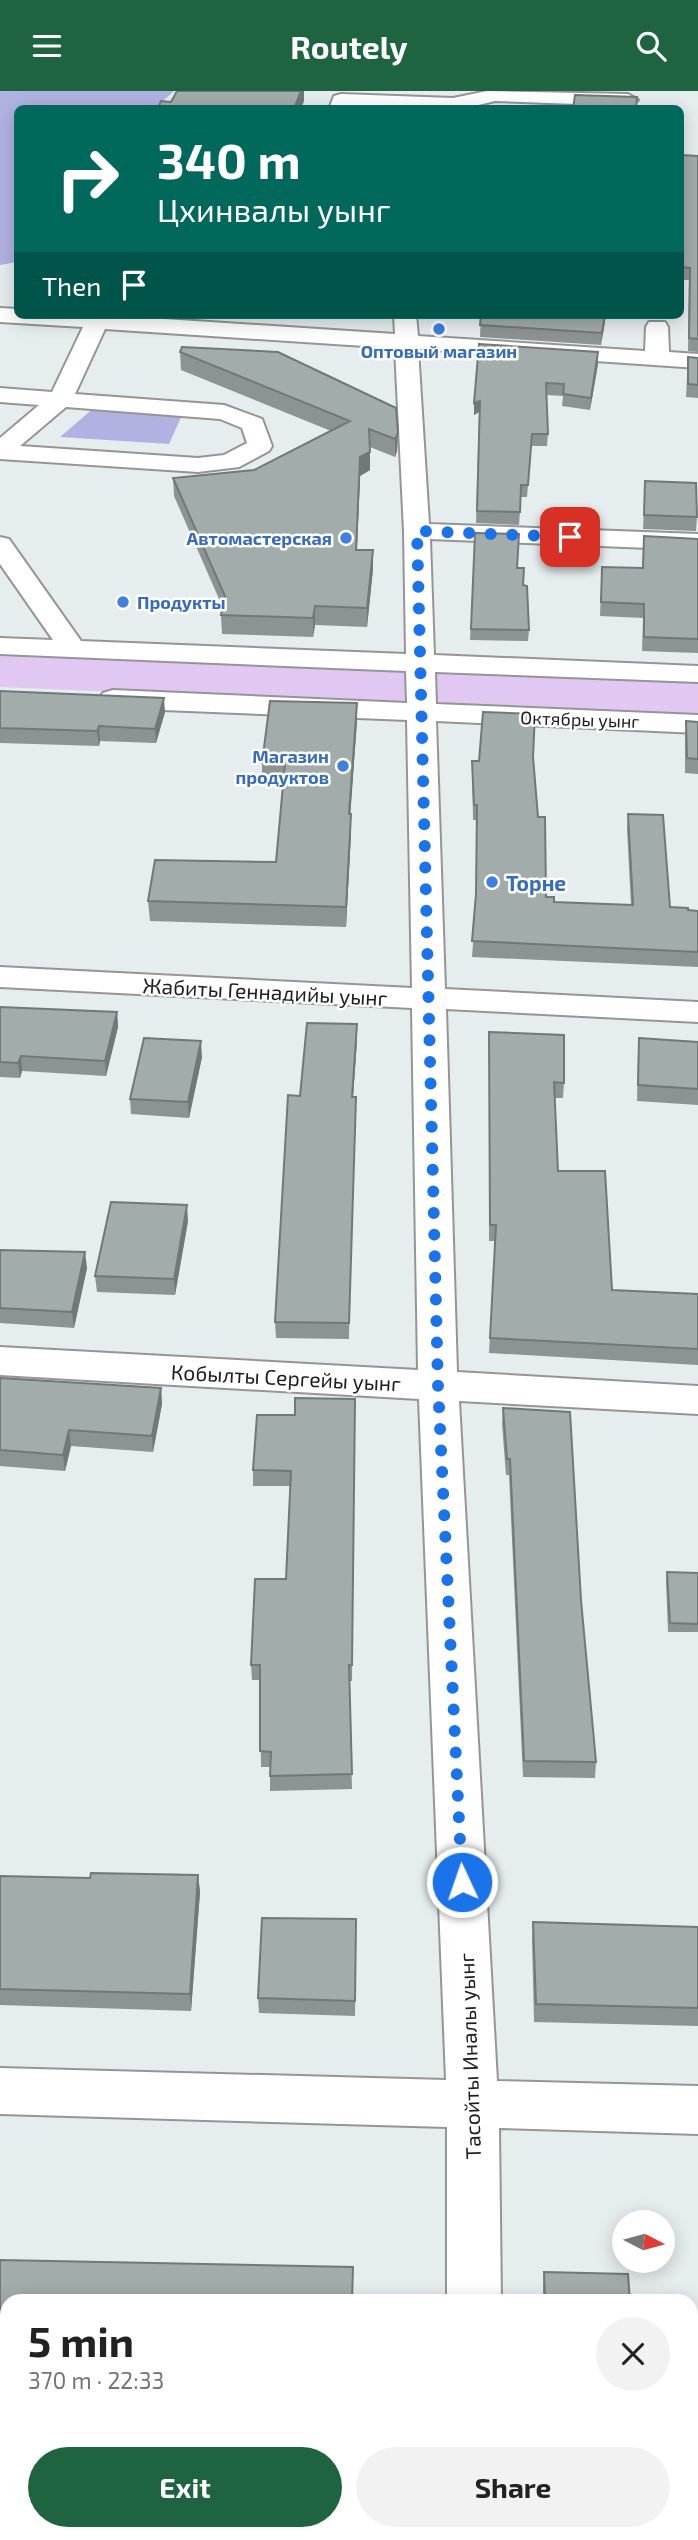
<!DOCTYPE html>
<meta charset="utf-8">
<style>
:root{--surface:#fff;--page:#f2f2f2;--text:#222;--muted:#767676;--accent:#1e6441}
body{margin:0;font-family:"Exo 2",sans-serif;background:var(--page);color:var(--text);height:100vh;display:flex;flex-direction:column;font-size:26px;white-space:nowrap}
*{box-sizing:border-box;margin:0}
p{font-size:23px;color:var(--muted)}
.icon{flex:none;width:38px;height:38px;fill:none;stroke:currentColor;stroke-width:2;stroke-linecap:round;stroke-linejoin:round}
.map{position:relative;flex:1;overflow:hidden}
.details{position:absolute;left:0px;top:2203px;width:698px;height:247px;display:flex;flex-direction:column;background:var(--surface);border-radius:21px 21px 0 0;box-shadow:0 4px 18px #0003}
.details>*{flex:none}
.guide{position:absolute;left:14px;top:14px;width:670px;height:214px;border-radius:10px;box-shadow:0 4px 18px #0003;background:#00695c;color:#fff;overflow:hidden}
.needle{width:46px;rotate:96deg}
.fabs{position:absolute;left:612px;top:2119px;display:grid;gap:14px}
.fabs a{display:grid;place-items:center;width:63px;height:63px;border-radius:50%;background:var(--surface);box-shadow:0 4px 18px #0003;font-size:35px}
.pin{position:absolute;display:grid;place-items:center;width:60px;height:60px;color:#fff;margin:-30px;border-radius:14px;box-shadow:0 4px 10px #0006}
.me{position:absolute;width:77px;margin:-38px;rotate:357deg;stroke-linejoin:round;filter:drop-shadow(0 0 5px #0008)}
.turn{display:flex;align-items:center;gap:24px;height:147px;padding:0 28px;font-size:32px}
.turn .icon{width:91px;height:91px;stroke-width:2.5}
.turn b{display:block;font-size:49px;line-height:60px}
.then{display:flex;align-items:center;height:66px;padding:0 28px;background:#0003;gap:14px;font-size:26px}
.round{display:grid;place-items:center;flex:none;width:74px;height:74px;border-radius:37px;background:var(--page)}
.head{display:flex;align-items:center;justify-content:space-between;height:119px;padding:0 28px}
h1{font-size:42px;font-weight:700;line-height:52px}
.button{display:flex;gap:14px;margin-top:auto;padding:14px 28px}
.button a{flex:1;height:80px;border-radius:42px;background:var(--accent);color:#fff;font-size:28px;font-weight:700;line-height:80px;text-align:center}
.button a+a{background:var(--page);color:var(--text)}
header{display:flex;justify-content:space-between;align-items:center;height:91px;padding:0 28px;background:var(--accent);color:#fff;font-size:32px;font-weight:700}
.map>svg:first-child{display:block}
</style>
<header><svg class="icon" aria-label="menu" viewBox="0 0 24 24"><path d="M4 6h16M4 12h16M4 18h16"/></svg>Routely<svg class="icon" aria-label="search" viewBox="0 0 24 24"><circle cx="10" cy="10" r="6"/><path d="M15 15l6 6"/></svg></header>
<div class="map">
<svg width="698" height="2449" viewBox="0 0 698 2449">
<rect width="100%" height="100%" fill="#e6edee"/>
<path fill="#b2b2e2" d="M0,0H174L155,17L18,18L17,171L0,174Z
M95,316L183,322L169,353L60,346Z"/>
<path fill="#e1c8f3" d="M0,560L408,580L406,610L400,613L0,596Z
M445,578L698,589V626L442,616L435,613L437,581Z"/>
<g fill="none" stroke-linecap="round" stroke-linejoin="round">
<g stroke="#959595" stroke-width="4">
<path id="minor" d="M487,0L628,3L638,9L628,15L495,10L462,18L349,15L348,18H329L334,5L341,3L453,7Z
M0,217L18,218V224H103L395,243L394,224H416L418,245L645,260L646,236L649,231H665L668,236L669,261L698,263V277L418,258L429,433L698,443V459L430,448L434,564L698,575V591L435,581L436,613L698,624V642L436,630L445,898L698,911V931L446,918L457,1281L698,1295V1323L459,1310L497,1990L698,1995V2043L499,2037L501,2210H447V2036L0,2023V1977L446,1989L419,1308L0,1284V1256L418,1279L412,917L0,896V876L412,897L407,629L113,617L103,614L99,608L103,602L113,599L407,612L406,580L0,563V547L53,549L0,473V446L9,448L81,550L406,563L404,440L395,257L105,238L75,303L224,314L262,328L272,355L269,360L239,376L198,381L0,368V347L39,314L0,311V297L52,301L83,236L0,231ZM66,316L220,328L242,337L247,352L224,364L198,367L20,355Z
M448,2443H506V2449H448Z"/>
</g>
<use href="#minor" fill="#fff" fill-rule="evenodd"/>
</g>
<path fill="#8b9493" d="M681,64L698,65V261L688,260L689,189H681Z
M481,224H606L601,254L480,246Z
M180,261L398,342L397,360L395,366L370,356V379L360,385L357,459H373V478L367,536L315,534L313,546L222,543L221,524L223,517L174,405L173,387L254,379L331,340L181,279Z
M598,261V273L590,319L562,315L563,305L546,304L548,343L547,355H531L527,406H521L519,434L476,432L479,321L474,324V312Z
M688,266L698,267V307L686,306Z
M645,390L697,426L696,440L643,438Z
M475,442L517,477L523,494L529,539L528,550L470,549Z
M644,445L698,448V562L642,560L643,527L600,525L602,476L642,477Z
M0,600L165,621L156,652L100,650L99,655L0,652Z
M357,612V630L350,723H351V742L346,836L150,830L148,810L276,771L283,691H262V672Z
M686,630L698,631V683L685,682V645Z
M533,666L538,726L546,806L554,811L631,814L627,738L628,723L670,816L688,819L698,820V876L472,866L476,810V729H473L472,670Z
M0,916L117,921L118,936L106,985L22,980L20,987L0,986Z
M489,941L564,992L563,1007H555L558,1080L612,1199L698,1203V1274L489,1262L495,1150H489Z
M639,947L698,951V1014L637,1010L638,963Z
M357,949L353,1006L349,1248L276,1247L275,1231L300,1005Z
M202,966L189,1027L131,1023L130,1008Z
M188,1130L175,1204L97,1201L95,1185Z
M0,1159L87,1177L74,1237L0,1232Z
M0,1287L161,1297L162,1313L153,1361L71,1355L65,1380L0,1375Z
M355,1308L352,1590H349L352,1698L270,1700V1676H261L260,1589H252L251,1574L286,1488L290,1395H253V1379L295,1324Z
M503,1317L581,1509L596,1671L595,1687L523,1686L509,1384H506L502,1333Z
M667,1481L698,1482V1541H668L666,1490Z
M198,1784L200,1801L191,1920L0,1914V1785L90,1787Z
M356,1828L355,1925L259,1922L258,1907Z
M533,1831L698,1836V1935L534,1931L532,1849Z
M0,2169L7,2210V2258H0Z
M544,2181L630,2210H543V2195Z"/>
<path fill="#717878" d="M301,0H304V10L301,18L295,15Z
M605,224H606L601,254L602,242Z
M598,261V273L590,319L591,307Z
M480,310L479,321L474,324V312Z
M398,342L397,360L395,366V348Z
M370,361V379L360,385L356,478L360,366Z
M373,459V478L367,536V517Z
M315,515V534L313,546V527Z
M164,607L165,621L156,652L155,638Z
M357,612V630L349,742V723Z
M99,635L100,650L99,655L97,640Z
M351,723V742L346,836V816Z
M117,921L118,936L106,985L105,970Z
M357,933V949L352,1021V1006Z
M201,950L202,966L189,1027L188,1011Z
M21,965L22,980L20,987L18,972Z
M187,1114L188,1130L175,1204L174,1188Z
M85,1161L87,1177L74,1237L72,1221Z
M161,1297L162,1313L153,1361L152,1345Z
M69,1339L71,1355L65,1380L63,1364Z
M198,1784L200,1801L191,1920L190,1903Z"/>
<path fill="#a2acab" stroke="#717878" stroke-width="2" d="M177,0H301L295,15L357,18H158L161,10L171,11Z
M575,4L637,6L636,18H573Z
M681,64L698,65V248L689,247L690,177L681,176Z
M481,224H605L602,242L480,234Z
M479,253L598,261L591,307L563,303L564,293L546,292L548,343H532L528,394H521L520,421L477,420L480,310L474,312Z
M182,256L278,261L396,317L398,342L395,348L369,338L370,361L360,366L356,459H373L367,517L315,515L313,527L221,524L225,505L173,387L254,379L350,330L180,261Z
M688,266L698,267V294L688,293Z
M645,390L696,392L697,426L644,424Z
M475,442L519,443L517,477H524L523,494L527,495L529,539L471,538Z
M644,445L698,448V548L644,546V513L601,511L602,476L643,477Z
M0,600L164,607L155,638L99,635L97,640L0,637Z
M270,610L357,612L349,723H351L346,816L148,810L155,769L276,771L285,672H262Z
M483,621L535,623L533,666L538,726H545L546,806H554V811L633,814L628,723L663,724L670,816L688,817V819L698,820V861L472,850L476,803L477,714H474L472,670H479Z
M686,630L698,631V668L687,667Z
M0,916L117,921L105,970L21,965L18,972L0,971Z
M307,932L357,933L352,1006H356L349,1232L275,1231L288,1004L300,1005Z
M489,941L564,944V992L554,991L558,1080H605L612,1199L698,1203V1258L490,1247L496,1134H490Z
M144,947L201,950L188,1011L130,1008Z
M639,947L698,951V998L638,994Z
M111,1111L187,1114L174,1188L95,1185Z
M0,1159L85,1161L72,1221L0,1217Z
M0,1287L161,1297L152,1345L69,1339L63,1364L0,1359Z
M295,1307L355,1308L352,1574H349L352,1683L270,1685L271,1661L260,1660V1574H251L255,1488H286L291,1380L253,1379L257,1324H295Z
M503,1317L570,1321L581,1509L596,1671L524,1670L510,1368H507Z
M667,1481L698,1482V1533L670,1532Z
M91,1782L198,1784L190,1903L0,1898V1785L90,1787Z
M262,1827L356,1828L355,1910L258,1907Z
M533,1831L698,1836V1917L536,1913Z
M0,2169L353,2176L352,2210H7V2245H0Z
M544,2181L628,2183L630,2210H545Z
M240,2443H347V2449H240Z
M553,2443H650L651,2449H553Z"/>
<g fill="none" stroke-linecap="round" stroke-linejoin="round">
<path stroke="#1a73e8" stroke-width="12" stroke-dasharray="0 21.6" d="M462,1791L438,1295L417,440L570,446"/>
</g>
<g fill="#3f7fe0" stroke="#fff" stroke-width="2.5">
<circle cx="439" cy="238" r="7"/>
<circle cx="346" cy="447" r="7"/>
<circle cx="123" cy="511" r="7"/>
<circle cx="343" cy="675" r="7"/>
<circle cx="492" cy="791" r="7"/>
</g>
<g text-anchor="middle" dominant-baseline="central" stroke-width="5" stroke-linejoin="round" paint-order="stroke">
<g font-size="18" font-weight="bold" fill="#366cbe" stroke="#fff" text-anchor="end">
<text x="439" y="260" text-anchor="middle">Оптовый магазин</text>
<text x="332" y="447">Автомастерская</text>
<text x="137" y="511" text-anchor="start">Продукты</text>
<text x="329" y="665">Магазин<tspan x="329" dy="21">продуктов</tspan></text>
</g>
<g font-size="18" fill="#1e1e1e" stroke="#fff">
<text transform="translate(580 628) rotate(2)">Октябры уынг</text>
</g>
<g font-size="21" font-weight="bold" fill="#366cbe" stroke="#fff" text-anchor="start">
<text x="506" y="791">Торне</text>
</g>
<g font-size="21" fill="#1e1e1e" stroke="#fff">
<text transform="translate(265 900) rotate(3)">Жабиты Геннадийы уынг</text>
<text transform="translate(286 1286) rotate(3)">Кобылты Сергейы уынг</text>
<text transform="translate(469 1965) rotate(-92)">Тасойты Иналы уынг</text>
</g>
</g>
</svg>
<div class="fabs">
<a><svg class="needle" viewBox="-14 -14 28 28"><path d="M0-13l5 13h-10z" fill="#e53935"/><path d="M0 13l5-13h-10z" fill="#767676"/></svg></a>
</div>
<div class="pin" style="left:570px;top:446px;background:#d93025"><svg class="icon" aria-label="arrive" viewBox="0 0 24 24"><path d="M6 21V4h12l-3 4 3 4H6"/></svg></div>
<svg class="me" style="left:462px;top:1791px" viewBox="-20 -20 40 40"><circle r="17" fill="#1a73e8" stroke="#fff" stroke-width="3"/><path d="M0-11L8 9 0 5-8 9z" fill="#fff"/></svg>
<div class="guide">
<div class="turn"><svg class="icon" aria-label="right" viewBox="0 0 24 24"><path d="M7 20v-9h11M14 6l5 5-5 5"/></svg><div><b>340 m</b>Цхинвалы уынг</div></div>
<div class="then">Then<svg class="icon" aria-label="arrive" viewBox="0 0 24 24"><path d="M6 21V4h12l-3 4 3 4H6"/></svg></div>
</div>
<section class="details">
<div class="head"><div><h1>5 min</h1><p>370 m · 22:33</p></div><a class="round"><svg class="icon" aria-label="close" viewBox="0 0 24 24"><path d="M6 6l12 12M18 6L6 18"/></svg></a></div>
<div class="button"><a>Exit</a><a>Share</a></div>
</section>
</div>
